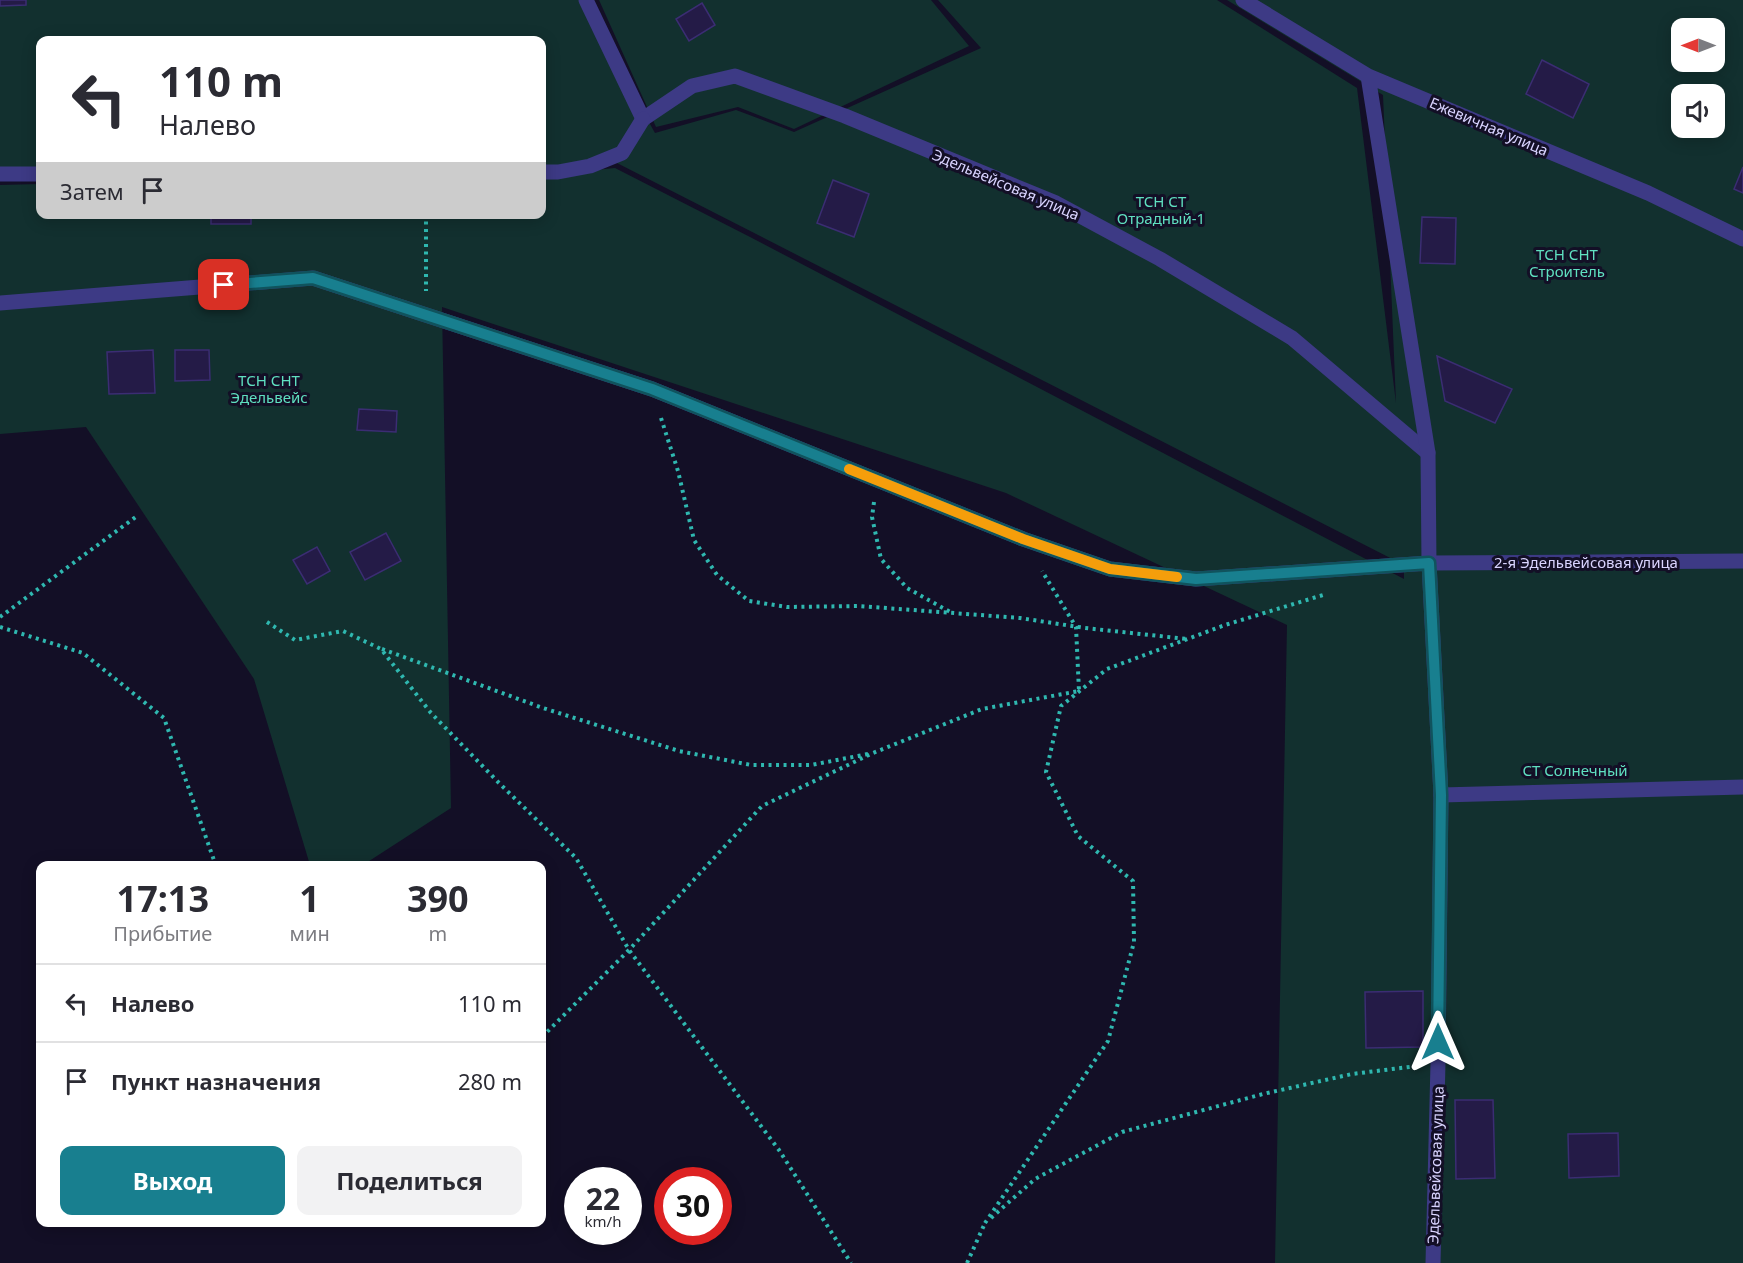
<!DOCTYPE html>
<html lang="ru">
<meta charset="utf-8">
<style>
:root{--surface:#fff;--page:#f2f2f3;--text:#2b2b33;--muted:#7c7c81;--line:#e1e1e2;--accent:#187f8f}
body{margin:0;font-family:"Noto Sans",sans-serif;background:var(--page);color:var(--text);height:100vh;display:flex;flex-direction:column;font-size:22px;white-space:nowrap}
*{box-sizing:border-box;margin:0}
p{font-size:20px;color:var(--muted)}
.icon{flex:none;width:33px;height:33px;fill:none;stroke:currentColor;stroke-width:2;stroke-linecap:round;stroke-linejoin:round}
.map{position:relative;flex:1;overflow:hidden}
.details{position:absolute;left:36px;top:861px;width:510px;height:366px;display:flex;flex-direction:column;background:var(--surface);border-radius:12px;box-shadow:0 3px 15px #0003}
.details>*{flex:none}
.hud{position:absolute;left:36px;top:36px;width:510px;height:183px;border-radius:12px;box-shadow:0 3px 15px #0003;background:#fff;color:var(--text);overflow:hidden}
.needle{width:39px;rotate:270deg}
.controls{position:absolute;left:1671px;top:18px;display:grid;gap:12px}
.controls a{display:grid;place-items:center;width:54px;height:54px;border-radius:12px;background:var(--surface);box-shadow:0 3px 15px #0003;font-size:30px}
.speed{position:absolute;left:564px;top:1167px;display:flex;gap:12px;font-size:30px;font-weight:700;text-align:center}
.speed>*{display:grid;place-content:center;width:78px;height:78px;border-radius:50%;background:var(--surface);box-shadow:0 3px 15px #0003;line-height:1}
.speed small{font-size:15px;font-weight:400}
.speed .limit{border:9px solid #d22;background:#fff;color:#111}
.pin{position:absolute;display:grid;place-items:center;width:51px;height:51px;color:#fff;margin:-26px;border-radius:12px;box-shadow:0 3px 9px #0006}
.me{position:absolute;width:66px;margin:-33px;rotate:0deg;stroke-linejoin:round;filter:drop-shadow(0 0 4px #0008)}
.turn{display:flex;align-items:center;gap:21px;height:126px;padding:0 24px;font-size:27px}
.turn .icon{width:78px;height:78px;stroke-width:2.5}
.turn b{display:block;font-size:42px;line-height:51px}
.then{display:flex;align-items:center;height:57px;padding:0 24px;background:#0003;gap:12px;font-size:22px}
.eta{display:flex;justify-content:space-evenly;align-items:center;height:102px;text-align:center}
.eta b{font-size:36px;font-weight:700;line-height:42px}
.action{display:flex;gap:12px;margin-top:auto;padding:12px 24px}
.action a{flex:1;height:69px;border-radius:12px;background:var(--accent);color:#fff;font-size:24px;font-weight:700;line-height:69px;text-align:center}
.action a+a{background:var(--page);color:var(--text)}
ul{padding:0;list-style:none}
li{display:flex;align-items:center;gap:18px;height:78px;padding:0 24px;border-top:2px solid var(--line)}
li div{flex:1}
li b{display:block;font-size:22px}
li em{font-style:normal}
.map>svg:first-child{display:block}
</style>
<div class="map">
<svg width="1743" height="1263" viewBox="0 0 1743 1263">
<rect width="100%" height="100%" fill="#130f26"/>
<path fill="#12302f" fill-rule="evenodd" d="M0,0H581L655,133L736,110L794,132L981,48L938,0H1217L1357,88L1396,403L1383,95L1227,0H1743V1263H1275L1287,625L1006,493L442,307L451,808L363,865H310L254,679L86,427L0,434V185L40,184V214H542V175L615,168L752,238L1404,579V565L615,162L542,170V40H40V180H0ZM1682,28H1714V62H1682ZM1682,94H1714V128H1682Z
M599,0H931L969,46L794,129L738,107L656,127Z"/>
<path fill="#241b47" stroke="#3b2d73" stroke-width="1.5" d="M0,0H26V5L0,6Z
M702,3L715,25L689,41L676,19Z
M1542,60L1589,84L1573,118L1526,94Z
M1743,167V193L1734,189Z
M833,180L869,194L854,237L817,223Z
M211,214H251V224H211Z
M1422,217L1456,218L1455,264L1420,263Z
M153,350L155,393L109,394L107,352Z
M175,350H209L210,380L175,381Z
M1437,356L1512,389L1495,423L1445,401Z
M359,409L397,411L396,432L357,430Z
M386,533L401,561L365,580L350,552Z
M317,547L330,571L307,584L293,560Z
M1423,991V1047L1366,1048L1365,992Z
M1455,1100H1493L1495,1178L1456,1179Z
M1618,1133L1619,1176L1569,1178L1568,1134Z"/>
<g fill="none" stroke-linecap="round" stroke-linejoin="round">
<path stroke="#2fb8b0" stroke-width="4" stroke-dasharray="3 4.5" stroke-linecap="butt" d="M426,214V291
M661,418L678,471L694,540L717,575L749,601L787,607L859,606L1020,618L1085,628L1187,639
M874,502L872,517L881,559L907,588L952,613
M0,617L137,516
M267,622L295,640L343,631L381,649L431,713L500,784L576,858L629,950L779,1150L851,1263
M0,627L83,653L164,718L216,866
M382,649L543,708L679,751L751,765H811L868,754
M542,1037L629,950L762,806L873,753L982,709L1079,691L1076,627L1042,571
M991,1218L1035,1179L1122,1132L1263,1094L1352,1074L1417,1066
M985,1223L1108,1041L1134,942L1133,881L1078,836L1046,772L1061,706L1107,669L1225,625L1323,595
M967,1263L985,1223"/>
<path stroke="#3d3a85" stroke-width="15" d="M586,0L643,119L692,86L735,76L845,116L1056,203L1160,259L1292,338L1428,453
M0,303L313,278L652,389L1023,539L1110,569L1196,579L1429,563L1743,561
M1441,795L1743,787"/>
<path stroke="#3d3a85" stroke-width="15" d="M1243,0L1368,76L1648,193L1743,239
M1368,76L1428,453L1429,563L1441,795L1438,1063L1433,1263
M542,172H558L590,166L622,153L643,119
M0,174H40"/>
</g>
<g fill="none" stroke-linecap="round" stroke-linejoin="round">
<g stroke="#10535d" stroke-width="15">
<path id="route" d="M224,285L313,278L652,389L1023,539L1110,569L1196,579L1429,563L1441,795L1438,1042"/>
</g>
<use href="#route" stroke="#187f8f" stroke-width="10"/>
<path stroke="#f59e0b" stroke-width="10" d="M849,469L1023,539L1110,569L1177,577"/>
</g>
<g text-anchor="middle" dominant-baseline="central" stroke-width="6" stroke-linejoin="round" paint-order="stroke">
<g font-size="15" fill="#d9d4ff" stroke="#130f26">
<text transform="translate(1489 126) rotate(23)">Ежевичная улица</text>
<text transform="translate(1006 184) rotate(23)">Эдельвейсовая улица</text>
<text x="1586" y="562">2-я Эдельвейсовая улица</text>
<text transform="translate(1435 1165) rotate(-88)">Эдельвейсовая улица</text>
</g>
<g font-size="15" fill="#5fe0c0" stroke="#130f26">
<text x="1161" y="201">ТСН СТ<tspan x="1161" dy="17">Отрадный-1</tspan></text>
<text x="1567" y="254">ТСН СНТ<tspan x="1567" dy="17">Строитель</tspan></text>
<text x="269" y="380">ТСН СНТ<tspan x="269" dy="17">Эдельвейс</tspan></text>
<text x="1575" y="770">СТ Солнечный</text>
</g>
</g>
</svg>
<div class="controls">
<a><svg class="needle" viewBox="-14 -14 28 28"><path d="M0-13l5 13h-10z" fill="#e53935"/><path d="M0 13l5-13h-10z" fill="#7c7c81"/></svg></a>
<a><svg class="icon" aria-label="sound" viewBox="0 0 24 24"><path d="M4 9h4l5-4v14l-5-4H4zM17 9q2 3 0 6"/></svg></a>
</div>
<div class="speed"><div>22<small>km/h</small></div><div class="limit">30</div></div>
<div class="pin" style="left:224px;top:285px;background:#d93025"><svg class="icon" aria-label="arrive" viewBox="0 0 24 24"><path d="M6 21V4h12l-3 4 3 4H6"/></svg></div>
<svg class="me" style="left:1438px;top:1042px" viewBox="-20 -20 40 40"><path d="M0-17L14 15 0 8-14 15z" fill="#187f8f" stroke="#fff" stroke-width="4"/></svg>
<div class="hud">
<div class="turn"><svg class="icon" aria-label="left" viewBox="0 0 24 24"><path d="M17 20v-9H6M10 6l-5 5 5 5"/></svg><div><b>110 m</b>Налево</div></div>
<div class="then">Затем<svg class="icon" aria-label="arrive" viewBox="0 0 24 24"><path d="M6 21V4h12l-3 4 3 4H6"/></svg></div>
</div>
<section class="details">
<div class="eta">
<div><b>17:13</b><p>Прибытие</p></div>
<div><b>1</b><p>мин</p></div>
<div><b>390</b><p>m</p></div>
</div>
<ul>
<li><svg class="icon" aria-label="left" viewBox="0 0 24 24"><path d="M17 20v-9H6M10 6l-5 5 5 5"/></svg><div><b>Налево</b></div><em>110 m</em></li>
<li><svg class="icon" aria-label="arrive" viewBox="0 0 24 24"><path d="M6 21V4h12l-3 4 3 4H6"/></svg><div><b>Пункт назначения</b></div><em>280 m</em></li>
</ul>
<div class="action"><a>Выход</a><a>Поделиться</a></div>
</section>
</div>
